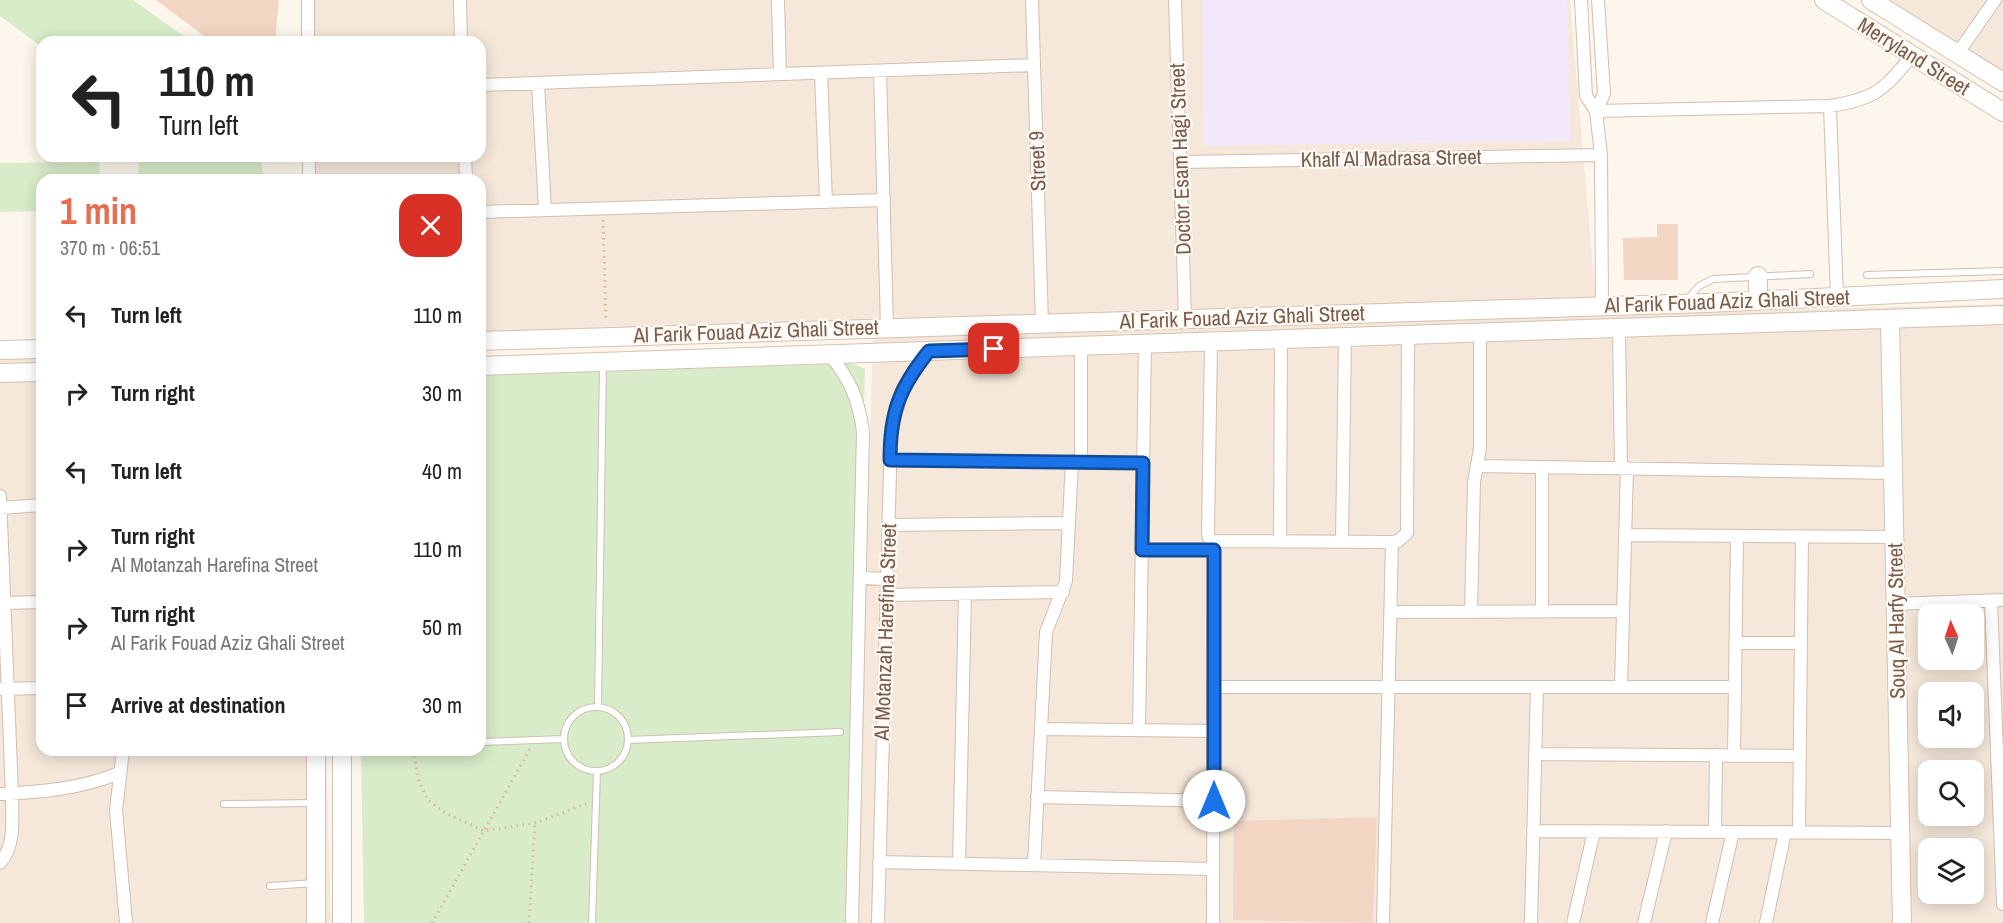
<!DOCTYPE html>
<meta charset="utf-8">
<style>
:root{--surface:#fff;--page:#f6f6f6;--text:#222;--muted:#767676;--accent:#e76f51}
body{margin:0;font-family:"Archivo Narrow",sans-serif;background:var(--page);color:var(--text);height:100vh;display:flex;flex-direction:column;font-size:22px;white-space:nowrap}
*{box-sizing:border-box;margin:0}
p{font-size:20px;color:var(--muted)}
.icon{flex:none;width:33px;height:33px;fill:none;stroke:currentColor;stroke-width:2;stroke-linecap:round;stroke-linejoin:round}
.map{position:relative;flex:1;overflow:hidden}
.details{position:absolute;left:36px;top:174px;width:450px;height:582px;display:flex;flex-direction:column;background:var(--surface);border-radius:18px;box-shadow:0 3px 15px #0003}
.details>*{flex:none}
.banner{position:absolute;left:36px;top:36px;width:450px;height:126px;border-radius:18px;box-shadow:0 3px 15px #0003;background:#fff;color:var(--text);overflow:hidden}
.needle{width:39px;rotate:357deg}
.buttons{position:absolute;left:1918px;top:604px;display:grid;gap:12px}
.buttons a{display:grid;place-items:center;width:66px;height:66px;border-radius:12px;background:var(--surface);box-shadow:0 3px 15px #0003;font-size:30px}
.pin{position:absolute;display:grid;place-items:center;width:51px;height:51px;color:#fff;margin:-26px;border-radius:12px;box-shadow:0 3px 9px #0006}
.me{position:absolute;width:66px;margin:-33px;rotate:0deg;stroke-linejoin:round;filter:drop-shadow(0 0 4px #0008)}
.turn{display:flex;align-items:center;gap:21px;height:126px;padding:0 24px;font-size:27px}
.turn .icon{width:78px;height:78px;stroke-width:2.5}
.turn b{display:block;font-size:42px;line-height:51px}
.round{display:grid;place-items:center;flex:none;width:63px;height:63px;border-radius:18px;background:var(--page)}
.overview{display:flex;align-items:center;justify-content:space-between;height:102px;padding:0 24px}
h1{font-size:36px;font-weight:700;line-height:45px;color:var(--accent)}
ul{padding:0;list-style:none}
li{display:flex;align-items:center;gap:18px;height:78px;padding:0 24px}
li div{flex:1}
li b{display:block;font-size:22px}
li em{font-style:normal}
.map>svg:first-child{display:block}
</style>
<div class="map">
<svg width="2003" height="923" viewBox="0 0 2003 923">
<rect width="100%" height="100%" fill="#fdf6ec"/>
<path fill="#f5e8da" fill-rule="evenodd" d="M312,0H1570L1597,315L2003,304V923H857L873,334L480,347V180H314V156H480V42H313ZM1929,615H1974V660H1929ZM1929,693H1974V738H1929ZM1929,771H1974V816H1929ZM1929,849H1974V894H1929Z
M1888,0H2003V73Z
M42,358V750H326L331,923H0V359Z"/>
<path fill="#f3e8fa" d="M1202,0H1567L1571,141L1204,146Z"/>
<path fill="#d8ecc9" d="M0,0H133L192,42H42V47L0,16Z
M139,156H260L264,180H138Z
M99,162L100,180H42V211L0,212V163Z
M839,364H853L865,369L849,923H364L361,750H480V375Z"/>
<path fill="#f3d5c3" d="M156,0H279L275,42H212Z
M1657,224H1678V280H1624L1623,238L1657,237Z
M1377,817L1373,923L1233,920L1234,821Z"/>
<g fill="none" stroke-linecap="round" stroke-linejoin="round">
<g stroke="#d1beb0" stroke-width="8">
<path id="lane" d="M1867,275L2003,271
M1687,300L1699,286L1713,279L1810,274
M598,706L603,365
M564 739a32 32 0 1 1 64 0a32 32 0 1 1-64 0Z
M628,740L840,732
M480,742L564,739
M224,804L313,803
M270,886L315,883
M592,923L597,771"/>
</g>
<g stroke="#d1beb0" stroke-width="14">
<path id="street" d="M308,0V42
M460,0L461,42
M778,0L780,74
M1032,0L1042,323
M1175,0L1185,318
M1581,0L1586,96L1596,111L1601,155L1602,306
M1958,53L1995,0
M880,71L887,327
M821,73L826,202
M538,83L545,210
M480,85L1034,65
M1830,106L1837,298
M1596,111L1830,106C1876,99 1883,90 1913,55
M1596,111L1604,94L1598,0
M309,156V180
M465,156L466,180
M1181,162L1601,155
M480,212L884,200
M1619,329L1621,468
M1211,342L1208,534L1210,541L1392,542L1398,541L1407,533L1408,336
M1081,346V461
M829,354C850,379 859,400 863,432L852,923
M890,460L1143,463
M1477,466L1893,473
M0,496L12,794C12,817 16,845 0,863
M0,508L42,505
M888,525L1069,523
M1625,535L1894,537
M1280,542L1281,340
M1342,542L1345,338
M1142,550H1214
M860,578L886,579
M886,595L1063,592
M1991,601L2003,904
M5,603L42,602
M1895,604L2003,600
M1542,611V467
M1391,612L1623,611
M1471,612L1474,482L1480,448V333
M1735,643H1801
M1213,687H1734
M1621,687L1627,468
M1,689L42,688
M1041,729L1214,731
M1139,730L1145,344
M123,750L116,810L126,923
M1535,754L1799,756
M1734,755L1737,536
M0,794C42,792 80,789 119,773
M1037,797L1214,801
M1533,831L1900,833
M1715,832L1716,755
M1799,832L1802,536
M879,862L1213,869
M959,864L965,594
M1034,865L1046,632L1066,581L1072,461
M878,923L891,432L903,388L929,351
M1213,923L1214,542
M1383,923L1392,542
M1531,923L1537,687
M1573,923L1594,831
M1644,923L1666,831
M1712,923L1733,832
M1766,923L1785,832"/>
</g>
<g stroke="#d6c0b0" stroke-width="20">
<path id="secondary" d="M1824,0L2003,112
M1871,0L2003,82
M1758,276V301
M1890,319L1902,923
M480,341L1707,303L2003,289
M0,350L42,349
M480,366L2003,315
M0,373L42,372
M342,750V923
M316,923V750"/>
</g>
<path stroke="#d9b8a5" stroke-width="3" stroke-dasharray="1.5 4.5" stroke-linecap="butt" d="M603,220L606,322
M413,750L419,781L428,800L445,813L484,831L535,823L586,804
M432,923L530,749
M529,923L535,823"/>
<use href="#lane" stroke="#fff" stroke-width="6"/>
<use href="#street" stroke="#fff" stroke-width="12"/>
<use href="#secondary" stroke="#fff" stroke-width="18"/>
</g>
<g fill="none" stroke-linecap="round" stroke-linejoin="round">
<g stroke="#114b97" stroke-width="15">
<path id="route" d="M994,349L929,351C899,388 890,413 890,460L1143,463L1142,550H1214V801"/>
</g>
<use href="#route" stroke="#1a73e8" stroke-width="10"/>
</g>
<g text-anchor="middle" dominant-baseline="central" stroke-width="4.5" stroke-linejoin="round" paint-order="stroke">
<g font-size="21" fill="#7a5c4d" stroke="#fffaf3">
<text transform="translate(1914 56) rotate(32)">Merryland Street</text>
<text transform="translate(1391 158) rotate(-1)">Khalf Al Madrasa Street</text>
<text transform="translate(1180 159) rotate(-92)">Doctor Esam Hagi Street</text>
<text transform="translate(1037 161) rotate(-92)">Street 9</text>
<text transform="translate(1727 301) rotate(-2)">Al Farik Fouad Aziz Ghali Street</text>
<text transform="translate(1242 317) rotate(-2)">Al Farik Fouad Aziz Ghali Street</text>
<text transform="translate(756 331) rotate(-2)">Al Farik Fouad Aziz Ghali Street</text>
<text transform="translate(1896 621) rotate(-91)">Souq Al Harfy Street</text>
<text transform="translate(885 632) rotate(-88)">Al Motanzah Harefina Street</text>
</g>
</g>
</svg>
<div class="buttons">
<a><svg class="needle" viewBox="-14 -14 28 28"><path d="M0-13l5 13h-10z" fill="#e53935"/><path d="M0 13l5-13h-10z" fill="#767676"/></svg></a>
<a><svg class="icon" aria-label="sound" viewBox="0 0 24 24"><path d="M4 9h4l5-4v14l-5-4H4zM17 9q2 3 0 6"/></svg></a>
<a><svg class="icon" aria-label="search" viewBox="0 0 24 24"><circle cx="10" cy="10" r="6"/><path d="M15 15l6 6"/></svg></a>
<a><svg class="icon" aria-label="layers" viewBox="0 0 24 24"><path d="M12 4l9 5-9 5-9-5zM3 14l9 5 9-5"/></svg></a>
</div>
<div class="pin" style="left:994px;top:349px;background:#d93025"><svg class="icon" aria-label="arrive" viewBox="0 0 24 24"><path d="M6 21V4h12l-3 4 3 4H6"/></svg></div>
<svg class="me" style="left:1214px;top:801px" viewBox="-20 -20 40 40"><circle r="19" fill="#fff"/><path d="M0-13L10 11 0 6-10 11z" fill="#1a73e8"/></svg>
<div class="banner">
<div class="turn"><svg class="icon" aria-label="left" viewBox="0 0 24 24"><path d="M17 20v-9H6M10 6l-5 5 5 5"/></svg><div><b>110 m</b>Turn left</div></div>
</div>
<section class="details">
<div class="overview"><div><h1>1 min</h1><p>370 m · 06:51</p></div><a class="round" style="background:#d93025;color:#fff"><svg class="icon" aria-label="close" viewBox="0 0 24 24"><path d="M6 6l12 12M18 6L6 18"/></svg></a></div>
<ul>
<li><svg class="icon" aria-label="left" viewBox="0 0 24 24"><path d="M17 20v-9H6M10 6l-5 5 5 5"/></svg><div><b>Turn left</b></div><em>110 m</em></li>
<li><svg class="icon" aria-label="right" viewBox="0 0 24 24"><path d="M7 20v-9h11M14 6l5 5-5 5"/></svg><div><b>Turn right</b></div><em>30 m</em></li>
<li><svg class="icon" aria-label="left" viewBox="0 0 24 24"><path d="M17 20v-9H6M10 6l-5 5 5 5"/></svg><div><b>Turn left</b></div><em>40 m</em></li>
<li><svg class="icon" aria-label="right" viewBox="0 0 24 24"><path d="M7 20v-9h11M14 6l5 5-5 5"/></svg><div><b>Turn right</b><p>Al Motanzah Harefina Street</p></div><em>110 m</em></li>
<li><svg class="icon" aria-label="right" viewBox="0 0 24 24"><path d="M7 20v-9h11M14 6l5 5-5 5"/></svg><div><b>Turn right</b><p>Al Farik Fouad Aziz Ghali Street</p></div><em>50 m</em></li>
<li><svg class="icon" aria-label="arrive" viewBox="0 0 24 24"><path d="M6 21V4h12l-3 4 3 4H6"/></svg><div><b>Arrive at destination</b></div><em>30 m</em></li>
</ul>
</section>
</div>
